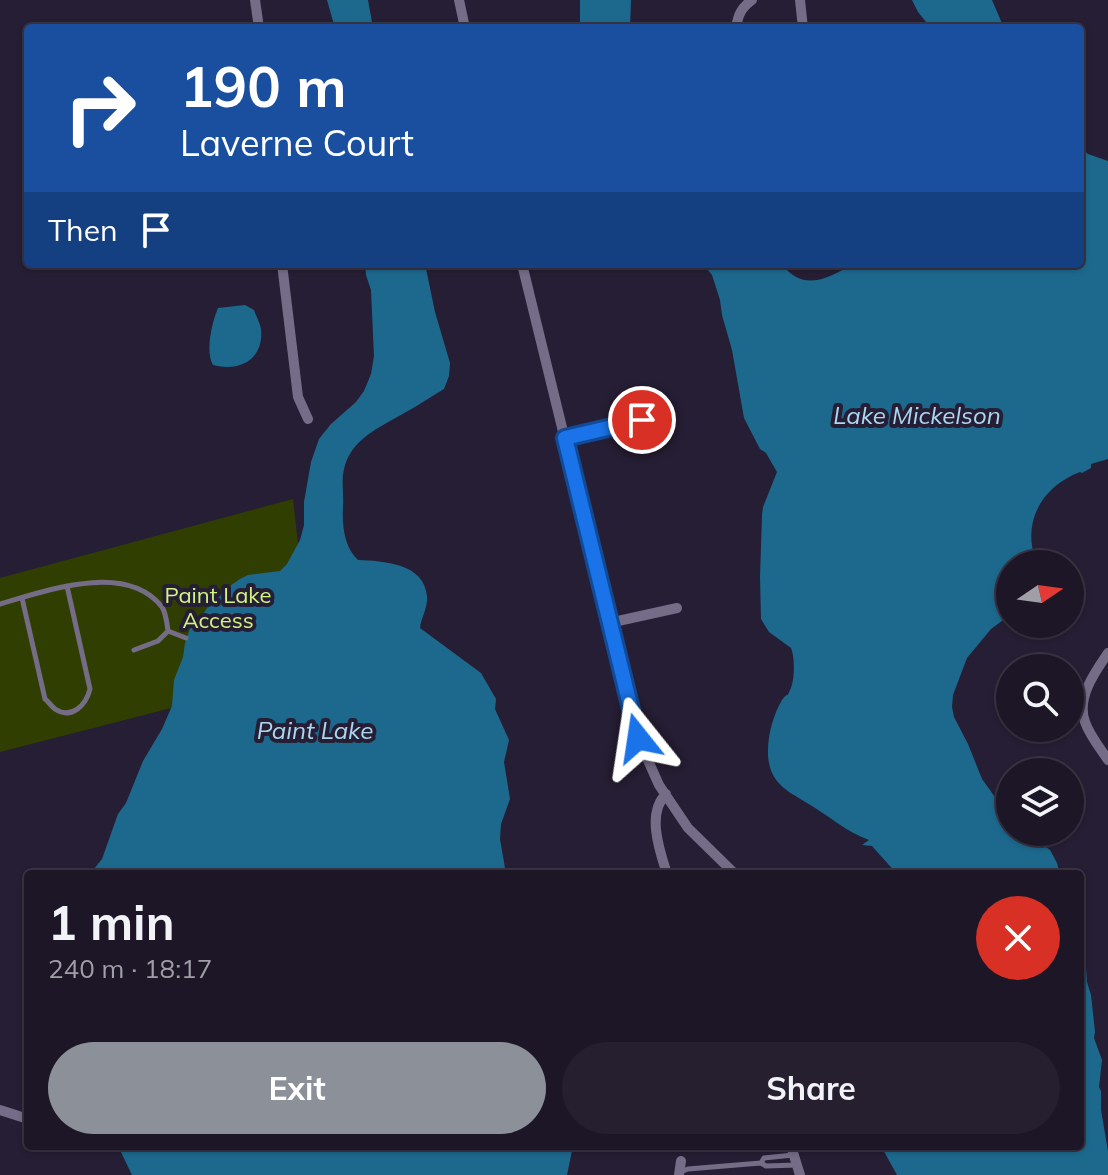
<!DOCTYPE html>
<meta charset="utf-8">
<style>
:root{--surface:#1c1627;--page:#251f2f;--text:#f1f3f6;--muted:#a09fa7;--line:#3a3544;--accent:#8c9099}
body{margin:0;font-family:Mulish,sans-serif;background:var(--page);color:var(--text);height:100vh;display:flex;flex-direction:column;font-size:30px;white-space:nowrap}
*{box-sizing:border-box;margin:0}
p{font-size:26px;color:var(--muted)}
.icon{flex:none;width:44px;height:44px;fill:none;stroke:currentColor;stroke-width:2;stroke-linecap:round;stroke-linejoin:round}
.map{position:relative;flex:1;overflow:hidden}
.details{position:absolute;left:24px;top:870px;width:1060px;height:280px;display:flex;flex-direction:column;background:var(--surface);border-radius:8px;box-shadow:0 2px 6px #0004,0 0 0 2px var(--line)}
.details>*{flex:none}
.top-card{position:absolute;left:24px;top:24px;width:1060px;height:244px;border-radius:8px;box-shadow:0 2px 6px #0004,0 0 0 2px var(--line);background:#1a4fa0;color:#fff;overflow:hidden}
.needle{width:52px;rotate:77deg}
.tools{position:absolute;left:996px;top:550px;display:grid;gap:16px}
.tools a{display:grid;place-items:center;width:88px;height:88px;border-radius:50%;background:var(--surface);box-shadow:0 2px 6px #0004,0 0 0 2px var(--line);font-size:40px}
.pin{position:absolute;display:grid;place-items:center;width:68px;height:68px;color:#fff;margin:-34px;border:4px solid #fff;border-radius:50%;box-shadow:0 2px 8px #0007}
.me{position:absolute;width:88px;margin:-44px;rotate:345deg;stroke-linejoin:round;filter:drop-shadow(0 0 6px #0008)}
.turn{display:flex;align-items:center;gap:28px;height:168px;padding:0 24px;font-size:36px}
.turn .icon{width:104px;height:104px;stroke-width:2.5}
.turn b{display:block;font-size:56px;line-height:68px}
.then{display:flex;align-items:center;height:76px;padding:0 24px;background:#0003;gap:16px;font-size:30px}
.round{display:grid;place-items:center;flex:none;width:84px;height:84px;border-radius:42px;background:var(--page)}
.head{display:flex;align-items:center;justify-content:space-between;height:136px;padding:0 24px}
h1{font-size:48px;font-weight:700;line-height:60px}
.primary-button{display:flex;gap:16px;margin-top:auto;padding:16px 24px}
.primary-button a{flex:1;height:92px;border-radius:48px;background:var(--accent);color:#fff;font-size:32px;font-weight:700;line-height:92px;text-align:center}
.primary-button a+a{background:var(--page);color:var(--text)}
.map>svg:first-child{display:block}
</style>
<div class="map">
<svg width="1108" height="1175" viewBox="0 0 1108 1175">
<rect width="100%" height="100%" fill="#261e34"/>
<path fill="#303f01" d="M293,499L312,672L0,752V578Z"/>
<path fill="#1d698e" d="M327,0H368L373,28H335Z
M580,0H631L630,28H580Z
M912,0H992L1004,28H931L918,12Z
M1080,147L1088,154L1108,161V459L1091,464V468L1082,473L1080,472C1048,484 1027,512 1032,546C1033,552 1036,557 1036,564H1010V615L991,629L967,658L953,695L952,707L954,717L968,744L982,779L1010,818V832H1026L1050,850L1057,863L1060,874H897L872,846L862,845L869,840C846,832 828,815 807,803C796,796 785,791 777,781C760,761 770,720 782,700C787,693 787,698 790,690C795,680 795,658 791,648L769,632L761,619L760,577L762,515L763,507L777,472L766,453L760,449L744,418L732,350L722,315L720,300L712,275L707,269L695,264H782C803,293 829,278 853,264H1080Z
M365,264H425L435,312L450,363L449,376L444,389L439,392C423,402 407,412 390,421C369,433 350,444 344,469C341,482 344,494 343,507C342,525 344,547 358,560C383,561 424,563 427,596C428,608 421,618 420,628L481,673L496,699L495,709L509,740L504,762L510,799L501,824L500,839L506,874H90L102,859L118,814L126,803L143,761L162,729L172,706L174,680L183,657L185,643L191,626L202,616L214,597L240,579L248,575L280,571L287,564L300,540L304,525V502L311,462L319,439L331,424L356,402L364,391L371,374L374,356L371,290L366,275Z
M245,305L254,310C256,316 260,323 261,329C264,360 239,372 213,365C205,352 212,322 218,308Z
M1080,956L1086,968L1087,982L1091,995L1095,1032L1094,1038L1102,1060L1099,1087L1101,1091V1110L1108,1151V1175H897L881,1146H1080Z
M118,1146H573L567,1175H132Z"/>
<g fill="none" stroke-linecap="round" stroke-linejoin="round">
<path stroke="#756d87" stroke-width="5" d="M22,598L45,699C49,702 51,706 55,709C72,720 86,705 90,689L67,586
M0,604C45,591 126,561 162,607C166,613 167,623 168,631
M168,631L186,638
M134,650L158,641L168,631
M761,1163L764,1158L793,1155
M680,1172L688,1169L761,1163L766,1166L797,1165"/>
<path stroke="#756d87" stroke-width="10" d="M255,0L259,28
M459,0L465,28
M800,0L803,28
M736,28C738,15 741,8 752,0
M282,264L298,397L308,419
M522,264L638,738L659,785L688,828L735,874
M565,438L642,420
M609,623L677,608
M1108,653C1095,672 1076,698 1085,722C1090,736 1100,748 1108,760
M666,794C646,813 660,852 667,874
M0,1110L28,1119
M791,1146L800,1175
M679,1175L681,1161"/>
</g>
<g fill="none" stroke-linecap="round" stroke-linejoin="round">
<g stroke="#114b97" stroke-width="20">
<path id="route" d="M638,738L565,438L642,420"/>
</g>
<use href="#route" stroke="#1a73e8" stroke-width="14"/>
</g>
<g text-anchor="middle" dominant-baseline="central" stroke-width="8" stroke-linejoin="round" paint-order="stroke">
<g font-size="22" fill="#d1f382" stroke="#261e34">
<text x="218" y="595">Paint Lake<tspan x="218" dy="25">Access</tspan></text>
</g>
<g font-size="24" font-style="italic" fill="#abd7f0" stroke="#261e34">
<text x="917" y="415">Lake Mickelson</text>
<text x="315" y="730">Paint Lake</text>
</g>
</g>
</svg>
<div class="tools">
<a><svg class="needle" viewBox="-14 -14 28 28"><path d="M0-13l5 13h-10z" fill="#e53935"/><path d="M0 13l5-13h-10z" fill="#a09fa7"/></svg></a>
<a><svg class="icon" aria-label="search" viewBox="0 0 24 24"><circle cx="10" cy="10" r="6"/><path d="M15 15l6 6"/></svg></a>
<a><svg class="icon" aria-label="layers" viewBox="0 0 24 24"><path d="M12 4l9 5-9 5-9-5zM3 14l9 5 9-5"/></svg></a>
</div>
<div class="pin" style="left:642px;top:420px;background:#d93025"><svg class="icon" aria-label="arrive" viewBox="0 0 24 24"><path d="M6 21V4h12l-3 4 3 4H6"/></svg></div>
<svg class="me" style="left:638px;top:738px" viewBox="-20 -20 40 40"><path d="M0-17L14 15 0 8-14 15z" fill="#1a73e8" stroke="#fff" stroke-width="4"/></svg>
<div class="top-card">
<div class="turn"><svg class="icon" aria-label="right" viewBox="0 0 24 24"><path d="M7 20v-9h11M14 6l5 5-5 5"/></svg><div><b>190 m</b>Laverne Court</div></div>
<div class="then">Then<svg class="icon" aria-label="arrive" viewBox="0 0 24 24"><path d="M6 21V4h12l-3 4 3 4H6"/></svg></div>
</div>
<section class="details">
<div class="head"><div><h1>1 min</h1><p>240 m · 18:17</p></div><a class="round" style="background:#d93025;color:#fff"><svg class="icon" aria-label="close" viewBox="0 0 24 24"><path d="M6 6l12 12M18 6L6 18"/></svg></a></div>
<div class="primary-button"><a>Exit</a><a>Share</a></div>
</section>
</div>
